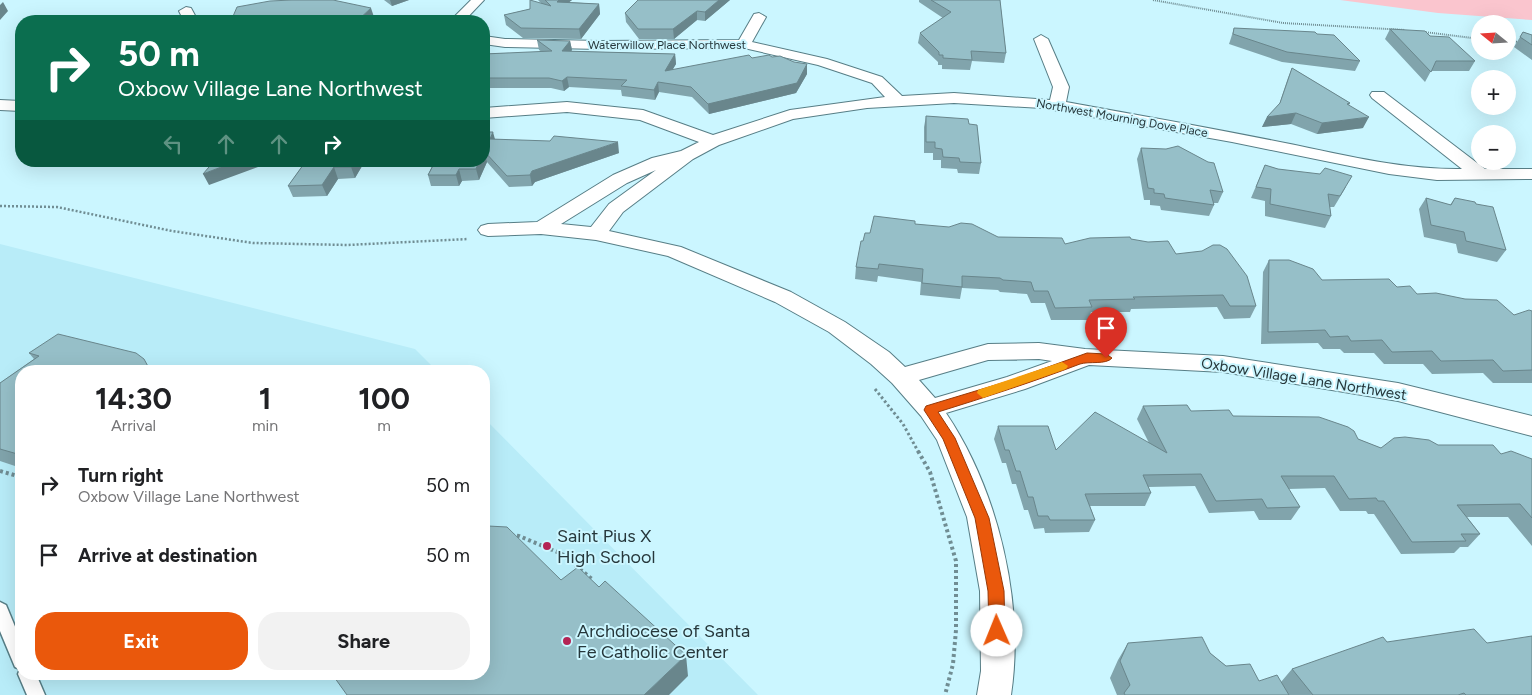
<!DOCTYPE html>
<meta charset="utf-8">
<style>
:root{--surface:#fff;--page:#f2f2f2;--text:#202124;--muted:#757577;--accent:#ea580c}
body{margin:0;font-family:Figtree,sans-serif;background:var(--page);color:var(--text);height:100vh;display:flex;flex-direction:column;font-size:19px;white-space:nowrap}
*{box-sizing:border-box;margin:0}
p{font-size:16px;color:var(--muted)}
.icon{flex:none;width:28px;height:28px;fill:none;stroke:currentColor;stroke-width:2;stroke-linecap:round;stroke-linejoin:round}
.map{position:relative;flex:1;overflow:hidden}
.drawer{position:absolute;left:15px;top:365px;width:475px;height:315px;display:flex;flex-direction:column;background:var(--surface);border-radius:20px;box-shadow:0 5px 20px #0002}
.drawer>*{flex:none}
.top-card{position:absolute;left:15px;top:15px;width:475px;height:152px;border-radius:20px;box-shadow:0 5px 20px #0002;background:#0b6e4f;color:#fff;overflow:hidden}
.needle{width:32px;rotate:288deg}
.fabs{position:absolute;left:1471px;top:15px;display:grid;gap:10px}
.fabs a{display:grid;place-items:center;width:45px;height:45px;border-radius:50%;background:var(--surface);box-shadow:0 5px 20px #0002;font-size:25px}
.pin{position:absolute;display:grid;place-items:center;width:42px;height:42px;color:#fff;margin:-51px -21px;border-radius:50% 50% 50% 0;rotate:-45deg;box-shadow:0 0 5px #0007}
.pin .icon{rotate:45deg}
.me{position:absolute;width:55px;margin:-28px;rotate:359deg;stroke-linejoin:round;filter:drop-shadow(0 0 4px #0008)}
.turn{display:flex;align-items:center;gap:18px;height:105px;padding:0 20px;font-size:22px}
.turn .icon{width:65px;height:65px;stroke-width:2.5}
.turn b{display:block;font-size:35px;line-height:42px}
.lanes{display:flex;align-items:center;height:48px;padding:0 20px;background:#0003;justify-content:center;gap:25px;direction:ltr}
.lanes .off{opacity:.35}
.eta{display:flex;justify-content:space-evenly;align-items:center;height:85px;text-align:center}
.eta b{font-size:30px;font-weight:700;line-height:35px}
.primary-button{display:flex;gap:10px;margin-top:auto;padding:10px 20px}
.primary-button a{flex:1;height:58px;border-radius:20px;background:var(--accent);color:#fff;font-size:20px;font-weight:700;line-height:58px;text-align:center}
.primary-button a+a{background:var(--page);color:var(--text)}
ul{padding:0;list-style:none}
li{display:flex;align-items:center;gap:15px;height:70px;padding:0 20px}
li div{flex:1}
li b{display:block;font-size:19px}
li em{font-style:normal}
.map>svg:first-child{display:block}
</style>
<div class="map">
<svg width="1532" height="695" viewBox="0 0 1532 695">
<rect width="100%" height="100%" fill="#cbf6ff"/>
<path fill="#b8ecf8" d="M0,244L415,349L437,371H21V674H484V418L758,695H0Z"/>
<path fill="#fac5ce" d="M1340,0H1532V20L1438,13Z"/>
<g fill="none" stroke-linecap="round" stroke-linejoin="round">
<g stroke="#577e86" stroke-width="3">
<path id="lane" d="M0,602L6,605L21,641V674H36L45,695H27L18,674L20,669L15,667L0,631Z"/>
</g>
<g stroke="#577e86" stroke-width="2">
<path id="street" d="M471,0H484L464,21H450Z
M186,7L191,8L198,21H184L179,11Z
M759,13L766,17L752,42L827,59L882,77L902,96L954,93L1050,100L1053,87L1034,39L1041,35L1048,39L1069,87L1066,102C1136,115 1206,127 1275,141C1337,153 1399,170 1462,169L1372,98L1370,95L1372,92H1384L1485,169H1532V179L1437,180L1389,174L1232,142L1042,108L954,103L867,108L793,119L719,145L693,159L623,212L609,231L681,247L791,292L845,322L889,352L905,367L988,344L1039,343L1085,349L1223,356L1398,383L1532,416V436L1398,401L1223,372L1089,365L1025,389L946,413C998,490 1025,603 1011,695H977L981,671L980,591L967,517L937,440L921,416L892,383L871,364L829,332L775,302L668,256L596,240L541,234L488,236L481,234L478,230L481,226L488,224L537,222L613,175L652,158L681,151L699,142L640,120L567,112L484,118V108L567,102L643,110L713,135L790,110L885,97L872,83L818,65L744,48L600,49L505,47L484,44V36L505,39L600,41L739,40L754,14ZM656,170L609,204L591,227L561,224L627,183ZM1039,359L1052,361L1007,377L935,398L919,380L988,360Z
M0,100L21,101V111L0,110Z"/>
</g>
<path stroke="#708d93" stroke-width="2" stroke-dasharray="1 1" stroke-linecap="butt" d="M1153,0L1283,23L1405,30
M1424,32L1480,39
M1508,41L1519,42"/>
<path stroke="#708d93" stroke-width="2.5" stroke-dasharray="2 2" stroke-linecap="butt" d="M0,206L57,207L172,231L253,243L348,245L468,239"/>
<path stroke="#708d93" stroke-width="3" stroke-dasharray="2.5 2.5" stroke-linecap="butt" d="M875,389L903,424L919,453"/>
<path stroke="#708d93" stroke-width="4" stroke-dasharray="3 3" stroke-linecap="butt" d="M918,451L930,472L956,561V630L953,664L945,695
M0,471L21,477
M511,535L519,536L562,554L593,580"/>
<use href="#lane" fill="#fff" fill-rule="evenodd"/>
<use href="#street" fill="#fff" fill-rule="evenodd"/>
</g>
<path fill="#81a4ac" d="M384,0H409L392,6Z
M538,0H572L569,2L599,4L600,14L581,39L523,38L506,25L504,15L530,9L541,3Z
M730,0L705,21L697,20L674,39H639L626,22L625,13Z
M919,0H1000L1006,53L1004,63L972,61L970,70L942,69V65H938V62L918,43L920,33L943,18L919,2Z
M1234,28L1317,34L1360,61L1355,71L1282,62L1229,44L1231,38Z
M1390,29L1430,36L1475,61L1469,71H1431L1425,82L1385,39Z
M1523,32L1532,35V60L1514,47Z
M537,40L570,41L572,50L571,51L675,54L676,64L672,70L752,58L772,57L807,74L796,93L709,114L692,97L659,92L655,100L622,96L621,90L569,87L564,91L551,88H484V54L542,52L539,50Z
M1292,68L1350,103L1349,105L1363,128L1317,134L1291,124L1262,127L1267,117L1279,105L1288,78Z
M926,116L969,124L981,163L979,174L958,173L957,169L941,168V160H933V153H924V127Z
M484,132L495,139L619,153L535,182L532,186L509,187L487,162L479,180L462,181L459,186H431L428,175L432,166L429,161H484Z
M1141,148L1223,192L1218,203H1213L1214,205L1209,216L1161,210L1160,206L1150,205V200H1144L1137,159Z
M306,161H365L355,178L338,179L327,196L293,197L288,186Z
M1265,165L1278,169L1346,187L1334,207H1330L1331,216L1325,228L1265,216V201L1251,198Z
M1426,198L1450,205L1455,198L1476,204L1506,250L1497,262L1458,253L1456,244L1424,237L1419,209Z
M915,224L998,237L1065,244L1131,239L1176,254L1256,306L1250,318L1224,319L1217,307L1131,309L1130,312H1091L1088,320H1051L1045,303H1031L1027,294L1000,292L998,290L962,288L960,299L920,295L921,282L878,276L877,282L855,279L856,267L863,241L870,233Z
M1269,260L1322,280L1397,287L1417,294L1514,315L1532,311V383H1493L1483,373L1432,374L1423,364H1384L1374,353H1344L1340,349H1323L1318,343L1261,344L1263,272Z
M29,353L151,370L21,371V468L0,461V383L34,359Z
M1143,406L1191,411L1233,416L1358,439L1381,448L1438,445L1501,454L1532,459V546L1508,517H1467L1480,534L1468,547H1460L1454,553L1401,554L1374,514H1368L1366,511H1340L1325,488L1288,489L1300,507L1291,520H1259L1254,511L1209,513L1195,486L1148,487L1151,493L1145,506H1090L1095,520L1089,532L1045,533L1044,528L1034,529L1028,510H1024L1016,484H1012L1006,463H1002L994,439L998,426L1056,450L1149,443L1137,419Z
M1387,642L1487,643L1532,695H1117L1110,678L1118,660L1128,643L1210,653L1226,666L1259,681L1281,682L1292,669Z"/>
<path fill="#69868c" d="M390,0H409L392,6Z
M559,0H572L558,11L557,2Z
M719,0H730L705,21V12Z
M3,2L8,11L0,20V5Z
M599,4L600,14L581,39L579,29Z
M371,8L374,17L370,21H357Z
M697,11V20L674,39L673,29Z
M570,41L572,50L564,61L562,51Z
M675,54L676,64L666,81L665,71Z
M807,64V74L796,93L709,114L708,104Z
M567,77L569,87L564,91L562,81Z
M658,82L659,92L655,100L654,90Z
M1296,113L1291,124L1262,127L1267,117Z
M1369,117L1363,128L1317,134L1322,123Z
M493,132L496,143L490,139Z
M618,142L619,153L535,182L532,186L530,175L532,171Z
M484,151L487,162L479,180L476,169L479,161H484Z
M237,161H274L209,185L203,174Z
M354,161H365L355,178L351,167Z
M334,167L338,179L327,196L322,185Z
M459,169L462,181L459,186L456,175Z
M686,655L688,676L669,695H644Z"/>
<path fill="#96bfc8" stroke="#69868c" d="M292,0H333L371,8L357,21H231L237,7L270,1Z
M530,0L551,6L545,0H559L557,2L599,4L579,29L521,28L504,15L530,9Z
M638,0H719L705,12L697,11L673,29H638L625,13Z
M931,0H1000L1006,53L971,51L972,60L943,58V55H939V52L920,33L951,12Z
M1234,28L1315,32L1317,34L1334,35L1360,61L1287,52L1233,34Z
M1390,29L1425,31L1430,36L1449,37L1475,61H1436L1431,72Z
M1523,32L1532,35V45L1520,37Z
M537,40L570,41L562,51L675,54L665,71L749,55L752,58L769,55L772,57L780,56L794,62L807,64L797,83L708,104L691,87L658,82L654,90L621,86L627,80L567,77L562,81L549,78H484V54L552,51Z
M1292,68L1350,103L1347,104L1369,117L1322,123L1296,113L1267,117L1280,103Z
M926,116L968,119L969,124L977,125L981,163L960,162L959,158L943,157L942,149L935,148V142H926Z
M484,132H493L490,139L550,141L554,136L618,142L532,171L530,175L507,176L484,151Z
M1178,146L1208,162L1214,163L1223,192L1210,190L1214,205L1165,198L1164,194L1154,193V189L1148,188L1141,148L1166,149Z
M214,161H237L203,174Z
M306,161H354L351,167H334L322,185L288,186Z
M434,161H479L476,169H459L456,175H428L435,162Z
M1265,165L1278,169L1320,174L1325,168L1352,176L1340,196L1328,194L1331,216L1270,204L1271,189L1256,187Z
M1426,198L1451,205L1455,198L1475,202L1476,204L1493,207L1506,250L1466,241L1464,232L1431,225Z
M874,216L915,221V224L949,227L961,223L972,224L998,237L1062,238L1065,244L1090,238L1130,237L1131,239L1148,242L1168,241L1176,254L1202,251L1213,245H1220L1227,249L1247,276L1256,306H1230L1223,295L1133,297L1135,299L1089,300L1092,307L1055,308L1048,291H1034L1031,282L1003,280L1000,278L962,276V287L922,283L923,269L879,264L878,269L856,267L861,241H863L865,233H870Z
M1269,260H1289L1313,269L1322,280L1389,279L1397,287L1410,286L1417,294L1436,293L1465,299L1497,300L1514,315L1529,310L1532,311V370L1503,371L1493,360L1441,361L1432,351L1392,352L1382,340L1351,341L1348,336L1330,337L1325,330L1268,332Z
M58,334L136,353L144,359L150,370L175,368L193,369L198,371H21V455L0,449V383L39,356L29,353Z
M1187,405L1191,411L1229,410L1233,416L1319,417L1348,427L1354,431L1358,439L1381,448L1394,438L1405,437L1429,440L1438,445H1493L1501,454L1511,451L1532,459V518L1520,504L1457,505L1480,534H1461L1466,541L1412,542L1384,501H1378L1376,498L1349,499L1334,476H1281L1300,507L1267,508L1262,499L1216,501L1201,474L1143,475L1151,493L1085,494L1095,520H1050L1048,516H1038L1033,497H1028L1020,471H1016L1009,450H1005L998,426H1048L1056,450L1095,412L1167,453L1143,406Z
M488,526L507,527L561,580L578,567L599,587L605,581L686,655L644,695H347L332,674H484V528Z
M1474,629L1487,643L1532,636V695H1466L1464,693L1458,695H1313L1292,669L1383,637L1387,642Z
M1202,637L1210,653L1226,666L1250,664L1259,681L1277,675L1289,695H1125L1124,693L1130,685L1120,661L1128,643Z"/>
<path fill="#ea580c" stroke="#983908" d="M1087,353L1106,354L1112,358C1106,365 1089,361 1080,364C1033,382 986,397 938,412L955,438L989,518L1004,591L1005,631L1002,636L997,638L991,636L989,631L988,591L975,518L943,439L924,410L926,406L1012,380Z"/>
<path fill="#f59e0b" d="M1062,362L1068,366L1066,369L983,398L977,393L978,390Z"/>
<g fill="#b42454" stroke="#cbf6ff" stroke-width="2">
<circle cx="547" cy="546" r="5"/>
<circle cx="567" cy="641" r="5"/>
</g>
<g text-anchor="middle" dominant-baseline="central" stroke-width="4" stroke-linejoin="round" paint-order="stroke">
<g font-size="12" fill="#26373b" stroke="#cbf6ff">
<text x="667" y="45">Waterwillow Place Northwest</text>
<text transform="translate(1122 118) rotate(10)">Northwest Mourning Dove Place</text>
</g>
<g font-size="15" fill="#26373b" stroke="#cbf6ff">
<text transform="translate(1304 379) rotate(9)">Oxbow Village Lane Northwest</text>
</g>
<g font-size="18" fill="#26373b" stroke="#cbf6ff" text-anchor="start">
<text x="557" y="536">Saint Pius X<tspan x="557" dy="21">High School</tspan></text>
<text x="577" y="631">Archdiocese of Santa<tspan x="577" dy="21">Fe Catholic Center</tspan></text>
</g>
</g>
</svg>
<div class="fabs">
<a><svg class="needle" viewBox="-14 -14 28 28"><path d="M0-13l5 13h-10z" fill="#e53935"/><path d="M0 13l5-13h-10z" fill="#757577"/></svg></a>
<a>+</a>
<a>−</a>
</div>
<div class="pin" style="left:1106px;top:358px;background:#d93025"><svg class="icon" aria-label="arrive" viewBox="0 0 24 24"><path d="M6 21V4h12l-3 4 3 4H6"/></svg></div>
<svg class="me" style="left:997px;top:631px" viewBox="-20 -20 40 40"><circle r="19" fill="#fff"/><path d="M0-13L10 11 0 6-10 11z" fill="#ea580c"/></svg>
<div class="top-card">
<div class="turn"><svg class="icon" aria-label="right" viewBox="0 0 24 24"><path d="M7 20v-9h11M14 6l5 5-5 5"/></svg><div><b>50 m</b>Oxbow Village Lane Northwest</div></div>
<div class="lanes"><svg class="icon off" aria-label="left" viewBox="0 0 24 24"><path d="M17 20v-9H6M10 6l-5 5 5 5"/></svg><svg class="icon off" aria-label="ahead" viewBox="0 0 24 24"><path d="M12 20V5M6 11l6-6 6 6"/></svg><svg class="icon off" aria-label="ahead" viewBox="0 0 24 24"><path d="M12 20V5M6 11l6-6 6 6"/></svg><svg class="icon" aria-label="right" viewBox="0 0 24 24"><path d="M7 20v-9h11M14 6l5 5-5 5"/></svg></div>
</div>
<section class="drawer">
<div class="eta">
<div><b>14:30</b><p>Arrival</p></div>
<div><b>1</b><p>min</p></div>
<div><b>100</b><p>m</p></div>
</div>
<ul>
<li><svg class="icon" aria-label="right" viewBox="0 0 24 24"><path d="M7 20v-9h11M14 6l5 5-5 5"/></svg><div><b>Turn right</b><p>Oxbow Village Lane Northwest</p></div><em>50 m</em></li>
<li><svg class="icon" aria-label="arrive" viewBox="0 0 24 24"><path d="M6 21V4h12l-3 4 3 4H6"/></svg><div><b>Arrive at destination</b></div><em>50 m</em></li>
</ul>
<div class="primary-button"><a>Exit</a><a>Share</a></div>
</section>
</div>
